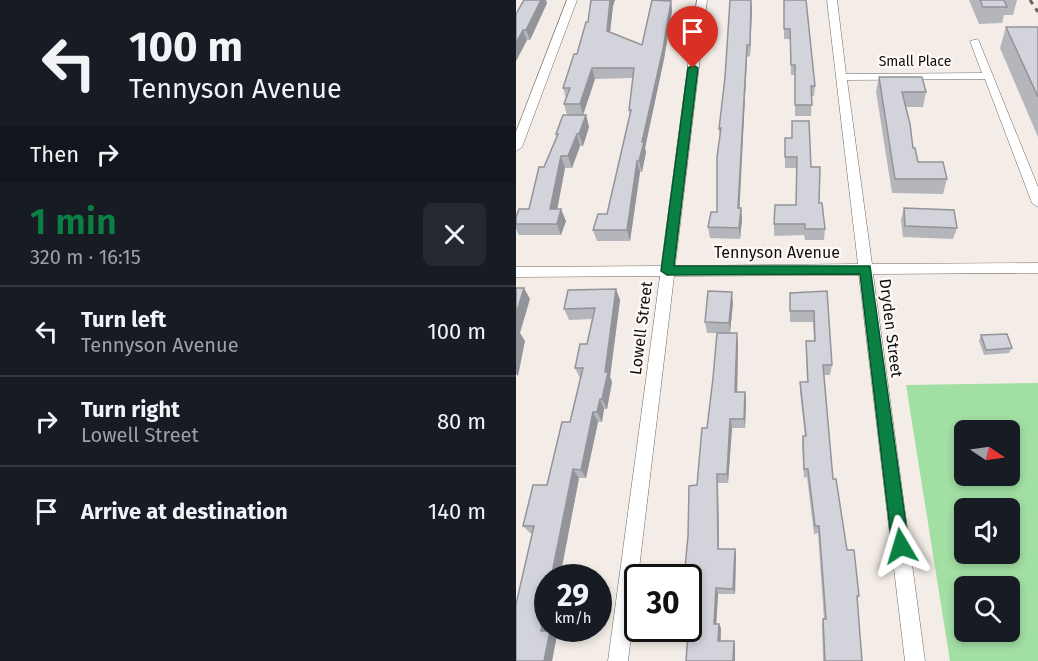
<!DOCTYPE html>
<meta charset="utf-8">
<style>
:root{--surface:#171b24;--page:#242831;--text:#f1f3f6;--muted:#9ea1a6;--line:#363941;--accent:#0b8043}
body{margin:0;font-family:"Fira Sans",sans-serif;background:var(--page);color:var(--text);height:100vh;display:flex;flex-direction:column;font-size:22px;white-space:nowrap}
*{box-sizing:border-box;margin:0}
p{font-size:20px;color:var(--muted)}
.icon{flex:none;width:33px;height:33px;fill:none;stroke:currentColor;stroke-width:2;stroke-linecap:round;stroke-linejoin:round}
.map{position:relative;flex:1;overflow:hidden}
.details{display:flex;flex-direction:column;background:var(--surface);width:516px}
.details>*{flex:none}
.top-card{background:#171b24;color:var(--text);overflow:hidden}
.needle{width:39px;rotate:103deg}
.buttons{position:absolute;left:438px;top:420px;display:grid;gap:12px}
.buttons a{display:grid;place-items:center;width:66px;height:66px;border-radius:9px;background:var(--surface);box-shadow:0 3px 9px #0003;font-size:30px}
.speed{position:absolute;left:18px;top:564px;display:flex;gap:12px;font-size:30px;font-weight:700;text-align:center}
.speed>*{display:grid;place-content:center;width:78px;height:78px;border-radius:50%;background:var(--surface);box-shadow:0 3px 9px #0003;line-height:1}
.speed small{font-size:15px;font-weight:400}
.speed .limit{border:3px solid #111;border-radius:9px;background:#fff;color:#111}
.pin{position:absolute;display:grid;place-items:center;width:51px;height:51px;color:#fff;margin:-62px -26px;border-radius:50% 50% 50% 0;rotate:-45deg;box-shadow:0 0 6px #0007}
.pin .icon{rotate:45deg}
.me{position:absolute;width:66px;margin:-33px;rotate:353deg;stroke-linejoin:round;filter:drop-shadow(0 0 4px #0008)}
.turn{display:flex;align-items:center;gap:21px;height:126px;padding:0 30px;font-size:27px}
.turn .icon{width:78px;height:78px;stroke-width:2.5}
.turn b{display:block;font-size:42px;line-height:51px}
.then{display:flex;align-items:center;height:57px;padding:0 30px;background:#0003;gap:12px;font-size:22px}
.round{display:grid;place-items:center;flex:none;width:63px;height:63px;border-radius:9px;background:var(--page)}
.head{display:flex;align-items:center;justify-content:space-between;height:102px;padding:0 30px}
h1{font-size:36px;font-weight:600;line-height:45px;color:var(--accent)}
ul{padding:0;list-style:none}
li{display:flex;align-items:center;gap:18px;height:90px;padding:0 30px;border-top:2px solid var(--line)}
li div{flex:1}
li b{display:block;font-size:22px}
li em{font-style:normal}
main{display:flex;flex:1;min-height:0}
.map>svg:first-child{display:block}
</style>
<main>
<section class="details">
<div class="top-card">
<div class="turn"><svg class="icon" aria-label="left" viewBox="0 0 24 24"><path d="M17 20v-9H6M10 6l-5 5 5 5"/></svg><div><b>100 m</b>Tennyson Avenue</div></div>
<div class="then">Then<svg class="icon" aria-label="right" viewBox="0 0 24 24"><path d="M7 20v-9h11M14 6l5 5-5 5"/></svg></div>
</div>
<div class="head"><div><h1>1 min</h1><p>320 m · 16:15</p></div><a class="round"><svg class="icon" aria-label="close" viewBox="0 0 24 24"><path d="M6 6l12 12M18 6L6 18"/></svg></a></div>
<ul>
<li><svg class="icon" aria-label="left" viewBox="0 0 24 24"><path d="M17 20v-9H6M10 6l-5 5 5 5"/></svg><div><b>Turn left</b><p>Tennyson Avenue</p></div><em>100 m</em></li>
<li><svg class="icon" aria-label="right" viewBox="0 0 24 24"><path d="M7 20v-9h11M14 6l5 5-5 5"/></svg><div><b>Turn right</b><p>Lowell Street</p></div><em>80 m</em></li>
<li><svg class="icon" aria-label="arrive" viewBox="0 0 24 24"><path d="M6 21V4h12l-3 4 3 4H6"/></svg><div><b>Arrive at destination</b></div><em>140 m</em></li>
</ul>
</section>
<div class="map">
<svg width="522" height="661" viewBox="0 0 522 661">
<rect width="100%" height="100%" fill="#f4ede7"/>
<path fill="#a2dfa3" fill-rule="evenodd" d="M522,383V661H434L390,385ZM448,430H494V476H448ZM448,508H494V554H448ZM448,586H494V632H448Z"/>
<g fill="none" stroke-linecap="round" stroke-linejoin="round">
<g stroke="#6e6863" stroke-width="1">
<path id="street" d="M51,0H61L6,147L0,151V132Z
M181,0H191L159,266L342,264L311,0H321L330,74L466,73L454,41L462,39L522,187V207L516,203L469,79L331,80L356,264L522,263V273L357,274L409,661H389L343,275L158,276L112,661H92L144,276L0,277V267L145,266Z"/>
</g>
<use href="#street" fill="#fff" fill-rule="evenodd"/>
<path stroke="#686461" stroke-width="3" stroke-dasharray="5 5" stroke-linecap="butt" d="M514,0L522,12"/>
</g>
<path fill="#b5b5bc" d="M8,0L31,3L14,40H11L0,61Z
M75,0H99L97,6L94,32L126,45L136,0H155L156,11L148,59L129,148L130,152L126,172H124L114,241H81L77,230L91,214L114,116L113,110L117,78L79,79L67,115H70L73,127L67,146H64L56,168H49L41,209L50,221L45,235H3L0,229V217L13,209L28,167L41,137L40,134L51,115L48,104L50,98L47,88L61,54L72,22Z
M268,0L299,86L298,96H296L295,116H279V75H275L274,39H268Z
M453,0H501L497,15H488L486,23L463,24Z
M236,8L234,56L231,57L223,208H225L226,219L224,239L194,238L192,227L201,212L204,138L203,129Z
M490,27H522V137L484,48Z
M363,77L410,92L407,107H390L397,148L402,162L431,179L427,194L376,193L360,91Z
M269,138L295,167L309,229L308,240H289L288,235L258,236V224L280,205L281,168H269Z
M388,208L441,228L437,239L387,237L385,220Z
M100,289L104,300L94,377L96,382L91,409H88L86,422H82L70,478H63L33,631L41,635L36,661H0L17,533H14L7,526L31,485L54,422L64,378L59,368L71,344L76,319L53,320L48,309Z
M311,291L316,365L314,375H308L317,479L331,550L343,596L341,600L346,661H307L306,624L307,619H308L302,533L298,534L291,477L288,478L286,445L287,436H289L284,392V382H291L290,352V341H298L297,322H274V293Z
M217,303L214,333L222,344L221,392H229L230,402L229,428H216L212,483H202L203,549H219L220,556L219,594H202L200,624L205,628V641H218L219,645V661L174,613H172V578L181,485L191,428L197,378L201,333H191L189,322Z
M465,335L496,348L493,353L468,355L463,341Z"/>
<path fill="#939499" d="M25,0H30L31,3L14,40L10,30Z
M94,0H99L97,6L93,41L91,31Z
M151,0H155L156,11L148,59L129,148L130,152L126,172L123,161L126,142Z
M235,0L236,8L234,56V45Z
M7,30L11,40L0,61V43Z
M231,45V57L223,219L222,208Z
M76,68L79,79L67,115L64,104Z
M70,115L73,127L67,146L63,134Z
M61,134L64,146L56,168L52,156Z
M45,156L49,168L39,221L34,209Z
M121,161L124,172L114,241L111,230Z
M225,208L226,219L224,239L223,228Z
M45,209L50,221L45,235L41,224Z
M8,288L14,299L4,333L9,341L2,376L0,374V314Z
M100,289L104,300L94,377L96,382L91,409L86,399L89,372Z
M216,292L217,303L214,333L213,323Z
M221,333L222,344L221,402L219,392Z
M229,392L230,402L229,428L228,419Z
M84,399L88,409L86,422L81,412Z
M77,412L82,422L70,478L65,470Z
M214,419L216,428L212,483L211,474Z
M57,469L63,478L44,578H35Z
M201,474L202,483L203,556L202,549Z
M219,549L220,556L219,594L217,589Z
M200,588L202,594L200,629L198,624Z
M32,597V628H34L32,635L25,631Z
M203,624L205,628L204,645L202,641Z
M34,631L41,635L36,661H28Z
M218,641L219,645V661H217Z"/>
<path fill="#d2d3db" stroke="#939499" stroke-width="1.5" d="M8,0H25L10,30H7L0,43V14Z
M75,0H94L91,31L126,45L136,0L155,1L147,49L126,142H128L123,161H121L111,230H77L82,214H91L115,110H113L118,68H76L64,104H48L54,88H47L58,54H61L70,22H72Z
M214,0H235L234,45H231L222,208H225L223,228L192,227L195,212H201V157L205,128L203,129L209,77Z
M268,0H290L299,86H295L296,105H279V65H275L274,29H268Z
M464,0H488L491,7H467Z
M490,27H522V97Z
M363,77H406L410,92H386L394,124L397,148H399L402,162H427L431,179H379Z
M47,115H70L63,134H61L52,156H45L34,209H45L41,224H0V217L3,209H13L23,167H28L42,134H40Z
M276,121H293L295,167H304L303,203H306L309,229H289V224H258L259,205H280L281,157H269V138H276Z
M388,208L438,210L441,228L389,226Z
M0,288H8L0,314Z
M100,289L89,372H92L86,399H84L81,412H77L65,470L57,469L35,578H32V597L25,631H34L28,661H0V604L18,526H7L17,485H31L46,422H54L67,368H59L64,344H71L79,308L48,309L52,290Z
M192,291L216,292L213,323L189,322Z
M311,291L316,365H307L317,479H320L331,550H338L343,596H341L346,661H309L307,619H310L303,526H299L292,469H288L287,436H290L284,382H292L290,341H299L298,311H274V293Z
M0,330H2L0,342Z
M201,333H221L219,392H229L228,419H214L211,474H201L202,549H219L217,589L200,588L198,624H203L202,641H218L217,661H170L174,608H172V578H168L172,536L173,486L181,485L186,428H191L197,378Z
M491,334L496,348L470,350L465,335Z"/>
<path fill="#0b8043" stroke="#07532c" stroke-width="1.5" d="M177,65L182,68L158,266H354L393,546L391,552L385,554L379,552L376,546L344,274L151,275L145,271L172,68Z"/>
<g text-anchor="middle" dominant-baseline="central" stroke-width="4.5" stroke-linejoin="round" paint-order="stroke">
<g font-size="14" fill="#110f0d" stroke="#fffaf7">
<text x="399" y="61">Small Place</text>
</g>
<g font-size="16" fill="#110f0d" stroke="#fffaf7">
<text x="261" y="252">Tennyson Avenue</text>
<text transform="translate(125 328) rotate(-83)">Lowell Street</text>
<text transform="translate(375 328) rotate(83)">Dryden Street</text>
</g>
</g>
</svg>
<div class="buttons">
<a><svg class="needle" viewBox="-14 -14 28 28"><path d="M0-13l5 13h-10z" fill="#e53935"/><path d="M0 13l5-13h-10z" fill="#9ea1a6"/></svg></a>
<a><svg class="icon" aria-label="sound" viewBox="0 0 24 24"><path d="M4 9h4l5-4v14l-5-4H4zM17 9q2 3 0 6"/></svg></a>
<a><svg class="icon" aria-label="search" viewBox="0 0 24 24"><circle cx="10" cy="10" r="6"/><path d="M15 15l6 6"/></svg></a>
</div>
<div class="speed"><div>29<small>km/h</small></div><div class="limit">30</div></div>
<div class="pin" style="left:177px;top:68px;background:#d93025"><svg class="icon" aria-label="arrive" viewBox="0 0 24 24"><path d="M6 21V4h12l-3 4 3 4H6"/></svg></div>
<svg class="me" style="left:385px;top:546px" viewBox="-20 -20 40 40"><path d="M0-17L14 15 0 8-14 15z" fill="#0b8043" stroke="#fff" stroke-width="4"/></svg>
</div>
</main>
